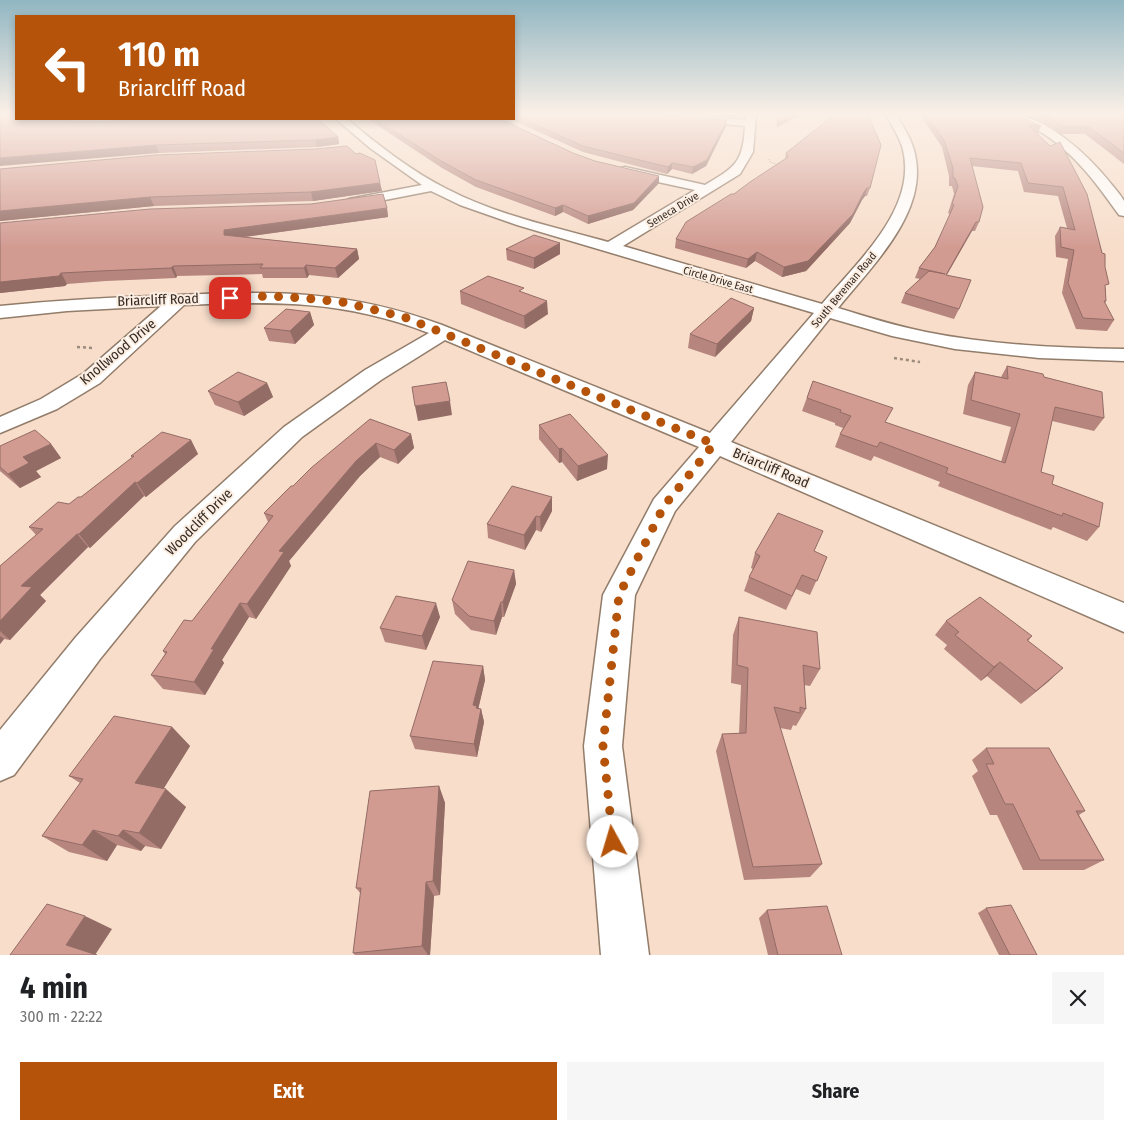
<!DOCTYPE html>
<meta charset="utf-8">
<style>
:root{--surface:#fff;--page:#f6f6f6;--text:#202124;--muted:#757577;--accent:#b45309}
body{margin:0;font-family:"Fira Sans Condensed",sans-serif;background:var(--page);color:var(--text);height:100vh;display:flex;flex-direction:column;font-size:19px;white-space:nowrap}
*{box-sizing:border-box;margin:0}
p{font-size:16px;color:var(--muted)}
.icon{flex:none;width:28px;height:28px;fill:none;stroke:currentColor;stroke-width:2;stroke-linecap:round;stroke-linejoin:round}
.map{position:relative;height:955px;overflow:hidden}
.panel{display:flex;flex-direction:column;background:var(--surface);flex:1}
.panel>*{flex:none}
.top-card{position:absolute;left:15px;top:15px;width:500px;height:105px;border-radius:0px;box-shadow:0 2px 8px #0003;background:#b45309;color:#fff;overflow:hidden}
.pin{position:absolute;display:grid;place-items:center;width:42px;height:42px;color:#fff;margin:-21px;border-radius:10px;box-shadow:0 2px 8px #0006}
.me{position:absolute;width:55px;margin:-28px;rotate:354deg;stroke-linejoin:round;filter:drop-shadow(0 0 4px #0008)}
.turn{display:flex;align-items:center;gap:18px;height:105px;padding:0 20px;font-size:22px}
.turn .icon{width:65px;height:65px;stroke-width:2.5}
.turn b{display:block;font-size:35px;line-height:42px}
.round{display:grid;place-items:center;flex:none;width:52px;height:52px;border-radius:0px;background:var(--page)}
.headline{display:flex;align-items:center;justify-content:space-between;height:85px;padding:0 20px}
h1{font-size:30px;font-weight:700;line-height:38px}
.action{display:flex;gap:10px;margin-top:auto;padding:10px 20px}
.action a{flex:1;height:58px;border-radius:0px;background:var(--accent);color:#fff;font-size:20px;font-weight:700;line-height:58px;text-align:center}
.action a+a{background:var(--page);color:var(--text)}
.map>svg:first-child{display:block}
</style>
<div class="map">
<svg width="1124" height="955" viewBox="0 0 1124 955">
<rect width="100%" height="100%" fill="#f7ddca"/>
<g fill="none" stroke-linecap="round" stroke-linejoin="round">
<g stroke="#927c6a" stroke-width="3">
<path id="street" d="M653,115H687L746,120V115H756L753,152L740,174L623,246L822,304C857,262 920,207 902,146C898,135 892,125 886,115H896C905,129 914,143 916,160C925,216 870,268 838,308C867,317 896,326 926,332C991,345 1058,348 1124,349V361L1039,358L955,349L892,336L830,318L731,442L1124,603V632L720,456L675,511L635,595L622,746L649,955H601L584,746L603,595L654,499L699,447L445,340L381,380L302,437L195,542L100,659L14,775L0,781V730L76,637L175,526L284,427L365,370L429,333C343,300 274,301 184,305L100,383L57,409L0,433V417L41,399L84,373L161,306L67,311L0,318V306C59,300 118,297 178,295C276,291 348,290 442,325L710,433L814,313L517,225L460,205L431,191L349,207L342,203L349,199L422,185L370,148L336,119H347C378,145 411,171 447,189C497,215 554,227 608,242L695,190L621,174L619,171L621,168L625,167L705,185C735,167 743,163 745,126L658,118Z
M1006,115C1043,111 1091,158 1112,185C1116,190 1121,195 1124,201C1124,205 1124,212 1124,216L1119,215C1097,184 1076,155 1044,134C1032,127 1015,124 1006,115Z"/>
</g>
<path stroke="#9d8b7d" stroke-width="1" stroke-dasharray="1 1" stroke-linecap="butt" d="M769,159L770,162L776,164"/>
<path stroke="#9d8b7d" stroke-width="2.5" stroke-dasharray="3 3" stroke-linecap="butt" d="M77,347L94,348
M894,358L920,362"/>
<use href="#street" fill="#fff" fill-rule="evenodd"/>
</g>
<path fill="#b5857e" d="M514,115L727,120L726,126L706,166L692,174L672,169L667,174L583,152L510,119H514Z
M704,115H738L735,117Z
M776,115H800L777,127Z
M920,115H1015L1041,126L1038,133H1036L1050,146L1106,290V301L1105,303L1114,320L1107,331L1076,329L1062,293L1068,259L1056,257L1055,236L1060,227L1067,228L1058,196L1024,192L1018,171L972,166L979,222L975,231H972L947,275L959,309L954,319L901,303L905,293L920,279L915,278L919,268L935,247L950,214L948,213L954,194L952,186H949V176L942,147Z
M1023,115H1124V164L1085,134H1061L1036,119Z
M66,119H127L89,120Z
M368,119H500L573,153L595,161L659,176V183L633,210L588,224L563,212L555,216L476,187L442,168Z
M68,121L338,137L339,144L317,147L159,153Z
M786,153L870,188L867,196H865L862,200L850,223L806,271L782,277L755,261L746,268L675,248L676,239L734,194L785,159Z
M0,169L380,183L382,191L313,201L154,206L0,221Z
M387,208L388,217L245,237L357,249L359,259L338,278L309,275L307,278H263L262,274L177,276L176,278L106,281L67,284L65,286L0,293V223Z
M560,243V254L534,269L507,260L506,249Z
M460,291L548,314L525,329L461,304Z
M754,308L751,321L715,357L688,348L690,334Z
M310,312L314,325L295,344L269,341L264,328Z
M1007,366L1044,377L1104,418L1094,431L1052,421L1041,472L1052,484L1099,527L1087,541L1053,527L1051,530L938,486L940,482L874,456L871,461L835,447L840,434L843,428L835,425V423L802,411L813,381L886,423L1001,462L1011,427L963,414L968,385L975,372L1001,377Z
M267,383L273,397L244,416L215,405L208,391Z
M370,419L411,434L414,448L398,464L380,457L360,476L289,561L291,566L256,619L249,617L222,660L224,663L205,695L163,689L151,675L165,654L163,651L192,621L268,522L264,513Z
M539,425L607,469L577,481L562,462L559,463L539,439Z
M191,440L198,454L146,497L144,496L90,548L88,547L40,595L46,601L10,640L4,639L0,644V566L36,535L29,527L81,497L132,458L131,456Z
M51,444L61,458L36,471L41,477L20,488L0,471V446Z
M552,497V511L541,532L536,530L525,550L488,538L487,524Z
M814,552L827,557L810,595L796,589L786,610L744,591L749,577L753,569L751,568L755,553Z
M514,570L516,584L504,617H502L496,635L471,630L455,614L452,600Z
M440,617L426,650L385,642L380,628Z
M739,617L820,669L810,686L804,685L806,709L796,726L793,725L791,730L780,728L822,864L810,877L744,880L716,751L722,734H739L741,685L731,683L733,635Z
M946,621L1032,636L1028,641L1049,681L1021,704L987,676L981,681L944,649L947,645L935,635Z
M483,666L485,680L478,709H481L484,722L477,757L415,749L410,736Z
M172,727L190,746L163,789L186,807L161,849L145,846L141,851L117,845L107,861L69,852L42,836L80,783L69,776Z
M986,748L1085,811L1079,815L1104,860L1084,870H1023L997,815H990L972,776L978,771L972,760Z
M439,786L445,803L440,895L434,896L430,955H355L353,953L361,894L356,888Z
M986,908L1037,955H999L978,913Z
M767,910L842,955H768L759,918Z"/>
<path fill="#936c66" d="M793,115H800L777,127L778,123Z
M727,120L726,126L706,166L692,174L693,167Z
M338,137L339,144L317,147L315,140Z
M156,145L159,153L0,166V158Z
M672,163V169L667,174L668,167Z
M659,176V183L633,210L588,224V216Z
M380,183L382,191L313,201L311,192Z
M867,188L865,196L862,200L850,223L806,271L782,277L784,267L864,192Z
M150,197L154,206L0,221V211Z
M563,205V212L555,216V208Z
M387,208L388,217L228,239L224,235V230Z
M976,222L972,231L941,284L946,275Z
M560,243V254L534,269V258Z
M357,249L359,259L338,278L335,268Z
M757,252L755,261L746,268L748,259Z
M306,265L309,275L307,278L304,268Z
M173,266L177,276L176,278L171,268Z
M61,273L67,284L65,286L0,293V282Z
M547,301L548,314L525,329L524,316Z
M754,308L751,321L715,357L717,344Z
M310,312L314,325L295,344L290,331Z
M267,383L273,397L244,416L238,402Z
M450,401L452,415L418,421L415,406Z
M411,434L414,448L398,464L394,450Z
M191,440L198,454L146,497L137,483Z
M376,443L380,457L360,476L289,561L291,566L256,619L247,604L279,551L356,461Z
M51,444L61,458L36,471L41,477L20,488L8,474L23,457Z
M562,448V462L559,463V449Z
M608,455L607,469L577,481L578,466Z
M135,482L144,496L90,548L79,534Z
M552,497V511L541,532L540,517Z
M536,516V530L525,550L524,535Z
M77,534L88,547L40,595L46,601L10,640L0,631V621L21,586Z
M514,570L516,584L504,617L503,602Z
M501,602L502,617L496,635L494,621Z
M240,603L249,617L222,660L224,663L205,695L194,682L211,649Z
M436,603L440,617L426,650L422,636Z
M0,636L4,639L0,644Z
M1000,662L987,676L981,681L994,667Z
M483,666L485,680L478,710L481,709L484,722L477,757L474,744L473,705Z
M1063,668L1049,681L1021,704L1036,691Z
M172,727L190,746L156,801L135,783Z
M439,786L445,803L440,895L433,881Z
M166,789L186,807L161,849L139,833Z
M93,830L117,845L107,861L82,845Z
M123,830L145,846L141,851L118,836Z
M426,882L434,896L430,955H428L422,946Z
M85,916L112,929L95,955L66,945Z"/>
<path fill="#d29b92" stroke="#936c66" d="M0,115H16V119H54L68,121L100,122L141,119H318L338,137L315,140L156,145L0,158Z
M514,115H662L727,120L707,160L693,167L672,163L668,167L583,146Z
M777,115H793L778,123Z
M834,115H868L881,145L870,188H867L864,192L853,214L808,261L784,267L757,252L748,259L676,239L686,222L731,194H734L750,182L788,157L786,153Z
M926,115H1015L1041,126L1028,125L1050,146L1060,142L1087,194L1102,253L1105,254V267L1109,284L1105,285L1106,301H1104L1114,320L1083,318L1068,283L1074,250L1061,247L1060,227L1075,230L1063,187L1028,183L1021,163L970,158L983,207L979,222H976L946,275L971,280L959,309L905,293L929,271L945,274L919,268L935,247L954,205L952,204L958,186L955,178H953V168L944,140Z
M1044,115H1124V153L1089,127H1065Z
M375,119H500L573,153L595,161L659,176L634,203L588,216L563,205L555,208L476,180L441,161Z
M347,146L356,154L360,153L375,160L380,183L311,192L150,197L0,211V169L156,155L315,149Z
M383,194L387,208L224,230V235L357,249L335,268L306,265L304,268H260L263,264L173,266L171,268L100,271L61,273L59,276L0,282V223L150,209L311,204Z
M534,235L560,243L534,258L506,249Z
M488,276L524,288L519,291L547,301L524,316L460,291Z
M731,298L754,308L717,344L690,334Z
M286,309L310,312L290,331L264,328Z
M1007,366L1043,374L1044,377L1102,392L1104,418L1055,407L1041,472L1054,476L1052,484L1103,503L1099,527L1063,513L1062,516L946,473L948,468L880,442L877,447L840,434L851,416L840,412L841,410L807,398L813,381L893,408L885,422L1005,463L1020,414L971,400L975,372L1008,379Z
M238,372L267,383L238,402L208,391Z
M446,382L450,401L415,406L412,387Z
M570,414L608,455L578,466L562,448L559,449L539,425Z
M370,419L411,434L394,450L376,443L356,461L279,551L284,552L247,604L240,603L211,649H214L194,682L151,675L167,652L163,651L184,620L192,621L273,516L264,513L291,486H293L311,468Z
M35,430L51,444L23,457L29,463L8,474L0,467V446Z
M162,432L191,440L137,483L135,482L79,534H77L21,586L32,587L0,621V566L43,529L29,527L58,502L69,504L78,497H81L134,456H131Z
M512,486L552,497L540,517L536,516L524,535L487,524Z
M778,513L823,531L814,551L827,557L817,581L802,575L792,596L749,577L760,556L755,553Z
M468,561L514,570L503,602H501L494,621L469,616L452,600Z
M396,596L436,603L422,636L380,628Z
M980,597L1032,636L1027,640L1063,668L1036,691L1000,662L994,667L955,635L959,632L946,621Z
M739,617L817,632L820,669L803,665L806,709L800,707V713L774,707L822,864L753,867L722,734L746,733L748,668L737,665Z
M433,661L483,666L473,705L477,706L476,708L481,709L474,744L410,736Z
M114,716L172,727L135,783L166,789L139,833L123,830L118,836L93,830L82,845L42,836L83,779L69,776Z
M986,748H1049L1085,811H1076L1104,860H1040L1013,804H1005L986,764H994Z
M439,786L433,881L426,882L422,946L353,953L361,888H356L370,791Z
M47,904L85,916L66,945L97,955H10Z
M1011,905L1037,955H1010L986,908Z
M827,906L842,955H778L767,910Z"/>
<linearGradient id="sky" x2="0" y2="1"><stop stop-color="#91b6c2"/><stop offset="0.46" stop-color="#fbf0e7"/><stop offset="1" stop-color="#fbf0e7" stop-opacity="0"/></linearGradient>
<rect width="1124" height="248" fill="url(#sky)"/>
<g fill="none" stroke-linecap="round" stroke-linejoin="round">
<path stroke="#b45309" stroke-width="9" stroke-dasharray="0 16.2" d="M230,298L269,296L303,298L342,302L404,317L714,444L664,506L619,595L603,746L613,842"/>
</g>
<g text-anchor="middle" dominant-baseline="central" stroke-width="4" stroke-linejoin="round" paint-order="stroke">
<g font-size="11" fill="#332a22" stroke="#fcede1">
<text transform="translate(673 210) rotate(-31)">Seneca Drive</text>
<text transform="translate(718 280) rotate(16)">Circle Drive East</text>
<text transform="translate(844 290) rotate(-50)">South Bereman Road</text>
</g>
<g font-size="14" fill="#332a22" stroke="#fcede1">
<text transform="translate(158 300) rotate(-2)">Briarcliff Road</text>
<text transform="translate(118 352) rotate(-40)">Knollwood Drive</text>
<text transform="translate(771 468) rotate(23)">Briarcliff Road</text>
<text transform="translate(199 522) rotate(-45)">Woodcliff Drive</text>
</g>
</g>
</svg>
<div class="pin" style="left:230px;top:298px;background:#d93025"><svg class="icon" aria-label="arrive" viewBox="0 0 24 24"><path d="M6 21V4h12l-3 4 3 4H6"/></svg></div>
<svg class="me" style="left:613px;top:842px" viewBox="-20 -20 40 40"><circle r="19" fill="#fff"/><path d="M0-13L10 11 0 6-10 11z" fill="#b45309"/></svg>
<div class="top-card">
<div class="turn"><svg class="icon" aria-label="left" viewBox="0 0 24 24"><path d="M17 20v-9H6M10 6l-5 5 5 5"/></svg><div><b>110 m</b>Briarcliff Road</div></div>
</div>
</div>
<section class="panel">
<div class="headline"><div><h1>4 min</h1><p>300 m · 22:22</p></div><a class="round"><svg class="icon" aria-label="close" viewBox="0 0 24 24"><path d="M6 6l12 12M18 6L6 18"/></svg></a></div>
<div class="action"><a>Exit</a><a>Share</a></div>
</section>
